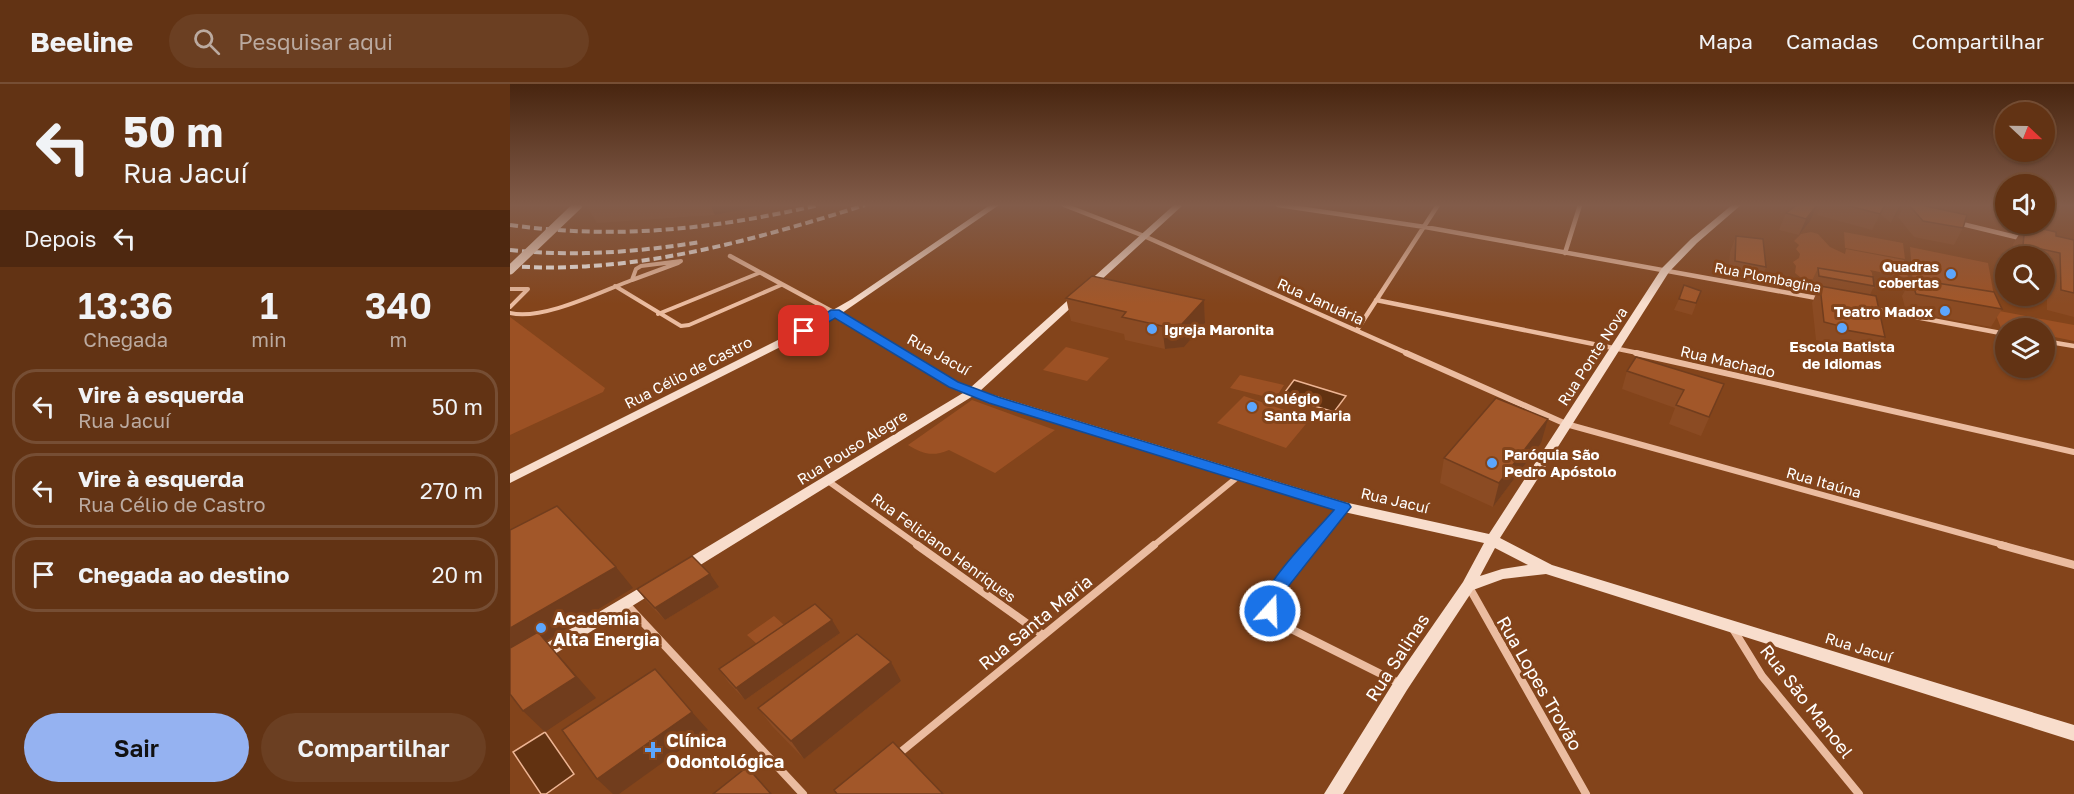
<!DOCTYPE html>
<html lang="pt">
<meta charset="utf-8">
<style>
:root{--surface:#623314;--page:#6b3f22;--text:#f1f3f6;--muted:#bbaaa0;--line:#764e34;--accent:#95b2f1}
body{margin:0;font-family:"Golos Text",sans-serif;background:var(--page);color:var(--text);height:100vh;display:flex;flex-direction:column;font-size:22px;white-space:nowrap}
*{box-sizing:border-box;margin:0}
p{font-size:20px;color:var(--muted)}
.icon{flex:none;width:33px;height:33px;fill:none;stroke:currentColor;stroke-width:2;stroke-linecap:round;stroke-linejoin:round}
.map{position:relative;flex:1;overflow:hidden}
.sheet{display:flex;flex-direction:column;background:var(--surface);width:510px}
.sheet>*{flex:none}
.banner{background:#623314;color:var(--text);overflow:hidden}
.needle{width:39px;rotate:112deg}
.controls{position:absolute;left:1485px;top:18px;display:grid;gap:12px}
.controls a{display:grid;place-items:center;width:60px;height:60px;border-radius:50%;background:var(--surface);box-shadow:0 2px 4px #0004,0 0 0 2px var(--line);font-size:30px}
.pin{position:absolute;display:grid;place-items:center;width:51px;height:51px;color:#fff;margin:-26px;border-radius:12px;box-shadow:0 3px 9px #0006}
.me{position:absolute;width:66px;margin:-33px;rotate:20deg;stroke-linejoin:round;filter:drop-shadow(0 0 4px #0008)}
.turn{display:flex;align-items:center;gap:21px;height:126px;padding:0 24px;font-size:27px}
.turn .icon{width:78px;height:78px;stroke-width:2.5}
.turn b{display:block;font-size:42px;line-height:51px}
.then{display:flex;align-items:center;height:57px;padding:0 24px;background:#0003;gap:12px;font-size:22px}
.eta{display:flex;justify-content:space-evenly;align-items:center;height:102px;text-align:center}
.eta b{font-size:36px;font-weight:600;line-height:42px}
.action{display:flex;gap:12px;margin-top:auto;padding:12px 24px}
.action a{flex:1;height:69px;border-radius:36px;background:var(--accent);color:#111;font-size:24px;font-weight:600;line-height:69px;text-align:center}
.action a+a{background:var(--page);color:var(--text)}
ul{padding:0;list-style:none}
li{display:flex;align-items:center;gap:18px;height:75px;margin:0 12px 9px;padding:0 12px;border:3px solid var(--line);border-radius:24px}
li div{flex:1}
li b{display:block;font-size:22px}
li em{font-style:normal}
header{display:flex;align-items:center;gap:36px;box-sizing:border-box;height:84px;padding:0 30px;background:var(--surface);border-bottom:2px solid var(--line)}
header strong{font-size:28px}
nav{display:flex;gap:33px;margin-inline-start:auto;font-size:21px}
.search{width:420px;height:54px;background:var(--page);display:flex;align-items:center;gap:15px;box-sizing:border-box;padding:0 21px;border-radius:33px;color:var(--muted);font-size:22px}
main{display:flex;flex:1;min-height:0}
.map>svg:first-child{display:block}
</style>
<header>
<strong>Beeline</strong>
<div class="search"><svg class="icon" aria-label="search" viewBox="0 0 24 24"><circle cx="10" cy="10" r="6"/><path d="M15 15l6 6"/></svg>Pesquisar aqui</div>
<nav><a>Mapa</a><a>Camadas</a><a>Compartilhar</a></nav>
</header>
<main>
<section class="sheet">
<div class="banner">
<div class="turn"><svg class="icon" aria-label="left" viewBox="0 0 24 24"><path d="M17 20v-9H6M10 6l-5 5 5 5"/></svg><div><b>50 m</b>Rua Jacuí</div></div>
<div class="then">Depois<svg class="icon" aria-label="left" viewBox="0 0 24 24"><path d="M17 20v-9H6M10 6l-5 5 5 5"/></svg></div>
</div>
<div class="eta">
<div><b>13:36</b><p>Chegada</p></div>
<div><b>1</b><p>min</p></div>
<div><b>340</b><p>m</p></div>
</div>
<ul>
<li><svg class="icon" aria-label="left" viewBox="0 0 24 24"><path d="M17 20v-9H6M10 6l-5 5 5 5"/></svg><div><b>Vire à esquerda</b><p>Rua Jacuí</p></div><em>50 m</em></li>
<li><svg class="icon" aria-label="left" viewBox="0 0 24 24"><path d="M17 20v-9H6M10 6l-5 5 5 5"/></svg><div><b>Vire à esquerda</b><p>Rua Célio de Castro</p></div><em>270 m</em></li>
<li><svg class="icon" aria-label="arrive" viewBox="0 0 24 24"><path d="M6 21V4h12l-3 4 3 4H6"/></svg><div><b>Chegada ao destino</b></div><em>20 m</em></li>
</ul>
<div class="action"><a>Sair</a><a>Compartilhar</a></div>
</section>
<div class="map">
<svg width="1564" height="710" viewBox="0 0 1564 710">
<rect width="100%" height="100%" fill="#83441b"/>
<path fill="#9c5124" d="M1301,148L1308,150L1320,163L1335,170L1336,165L1394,176L1398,194L1360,186L1362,189L1364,204L1356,207L1290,193L1285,189L1286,182L1283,178L1289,174L1290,170L1286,165L1289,161L1284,157L1291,150Z
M1334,148L1393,159L1395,175L1335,164Z
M1400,163L1478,179L1485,217L1403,200Z
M1484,226L1564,241V257L1535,251L1534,244H1491Z
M0,233L95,304L93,308L0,351Z
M556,263L599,274L577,297L533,286Z
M730,291L774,301L765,315L720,304Z
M734,312L800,335L776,364L707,339Z
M462,316L545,346L485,389L439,366C422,373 413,370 398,361Z
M264,532L274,541L247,560L237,551Z"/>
<path fill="#623211" stroke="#edb493" stroke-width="1.5" d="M784,296L836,312L824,328L772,312Z
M35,648L64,690L36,710H31L3,668Z"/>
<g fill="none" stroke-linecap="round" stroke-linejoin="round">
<path stroke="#ebbca0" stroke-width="4" d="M171,177L168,179L122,196L126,185L131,182Z
M105,202L171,242L179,241L271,201
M0,205H18L0,223
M0,229C32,237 90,208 122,196
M148,230L249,189"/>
<path stroke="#ebbca0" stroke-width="4.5" d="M554,121L634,152L899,270
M768,121L915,143L1312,215
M1448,139L1514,155
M1055,169L1070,121
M220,172L325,229
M866,216L1133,270
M1363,225L1496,250
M847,246L928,121
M1534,257L1564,262"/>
<path stroke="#ebbca0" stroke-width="6" d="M896,269L1056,340L1497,462
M1126,269L1564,368
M318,397L409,462
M643,462L730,391
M801,462L834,423"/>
<path stroke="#ebbca0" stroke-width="8" d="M407,461L533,551
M803,461C787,480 761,501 761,527L777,543L891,600
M1491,461L1564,481
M959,503L1076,710
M116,520L293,710
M1223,545L1252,592L1349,710
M387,671L644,461"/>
<path fill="#f8ddcc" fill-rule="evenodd" d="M480,121H489L332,229L447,299L460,304L664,121H673L470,307L834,418L979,450L1152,184L1181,155L1222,121H1231L1187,159L1159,188L990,454L1042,481L1564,641V657L1036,490L993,495L963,506L897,606L833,710H814L885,596L953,498L974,459L834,428L463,312L179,488L174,489L169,488L167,484L169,480L453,309L439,303L325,233L298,249L0,399V390L290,245L342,215ZM985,464L1018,481L992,485L970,492Z
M143,496L148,498L150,502L148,506L35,576L30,578L25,576L22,571L25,566Z"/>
<path stroke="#fff" stroke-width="4" stroke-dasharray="8 4" stroke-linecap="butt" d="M0,141C107,156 204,145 309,121
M0,166C64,173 127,168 191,158
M0,182C121,191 241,157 355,121"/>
<path stroke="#f8ddcc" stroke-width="9" d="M0,186L68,121"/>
</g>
<path fill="#8b4b23" d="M76,121H257L205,131L87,139Z
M1287,121L1300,137L1289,151L1269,146L1276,129Z
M1311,121H1392L1381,139L1370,130L1362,146L1307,131Z
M1395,121H1411L1453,144L1444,161L1404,153L1388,133Z
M1515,141L1546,152L1564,156V233L1537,226V189H1534V172H1502L1503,160Z
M1226,152L1256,183L1249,200L1218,194L1220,168Z
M1308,184L1364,202L1360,211L1375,253L1365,271L1321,263V259L1306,256L1302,219L1306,210H1301L1300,201Z
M1401,195L1492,225L1481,243L1396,227L1392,212Z
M1191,207L1182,231L1164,226L1169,215Z
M556,214L694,216L695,239L674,263L655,265L615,256L614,250L561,237Z
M1126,273L1206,318L1191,352L1159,340L1165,324L1112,305L1117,287Z
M1031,359L983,423L930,399L934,374Z
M209,503L155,536L137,518L127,505Z
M330,549L235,616L218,598L209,585Z
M391,597L294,675L262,642L248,624Z"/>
<path fill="#713d1d" d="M200,121H257L205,131Z
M1307,121L1300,137L1289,151L1296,135Z
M1390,121H1392L1381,139Z
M694,216L695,239L674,263L655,265L652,242Z
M1038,335L1031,359L983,423L989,399Z
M106,483L123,504L36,557L86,614L35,648L13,627L0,578V544Z
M200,490L209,503L155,536L145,524Z
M322,536L330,549L235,616L226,604Z
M381,578L391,597L294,675L281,657Z
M182,628L198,646L109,710H103L87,695Z"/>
<path fill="#a25729" stroke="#713d1d" stroke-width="1.5" d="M1287,121H1307L1296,135L1276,129Z
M1335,121H1375L1370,130Z
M1399,121H1411L1457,131L1453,144L1413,137Z
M1515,141L1546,148V152L1564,156V209L1551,206L1550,169L1513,161Z
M1226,152L1253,155L1256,183L1225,177Z
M1308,184L1363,193L1364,202L1309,192Z
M582,192L694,216L672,240L652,242L612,233L616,228L556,214Z
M1401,195L1484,208L1492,225L1406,210Z
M1174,201L1191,207L1186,219L1169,215Z
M1310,202L1366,212L1375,253L1330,245V242L1314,238Z
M1126,273L1214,300L1199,333L1166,321L1174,306L1117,287Z
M986,314L1038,335L989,399L934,374Z
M47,422L106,483L0,544V446Z
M182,472L200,490L145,524L127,505Z
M305,520L322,536L226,604L209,585Z
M28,548L66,593L13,627L0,610V564Z
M347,550L381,578L281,657L248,624Z
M145,585L182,628L87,695L52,646Z
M383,658L433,710H327L324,706Z
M237,683L261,710H203Z"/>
<linearGradient id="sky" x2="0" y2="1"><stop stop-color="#48250f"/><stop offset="0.55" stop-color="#825c4a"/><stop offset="1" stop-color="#825c4a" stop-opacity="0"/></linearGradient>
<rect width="1564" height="220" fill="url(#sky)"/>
<path fill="#1a73e8" stroke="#114b97" stroke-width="1.5" d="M321,226H329L448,298L488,313L839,420L841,423L773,509L766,532L760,534L755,532C752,526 752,520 754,514C761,492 807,446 824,426L479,319L439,303L325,234L298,250L294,251L288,247Z"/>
<g fill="#5ca6fd" stroke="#83441b" stroke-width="2">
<circle cx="1441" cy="190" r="6"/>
<circle cx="1435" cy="227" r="6"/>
<circle cx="1332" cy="244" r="6"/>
<circle cx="642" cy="245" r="6"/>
<circle cx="742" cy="323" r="6"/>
<circle cx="982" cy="379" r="6"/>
<circle cx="31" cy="544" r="6"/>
<path d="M140 657h6v6h6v6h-6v6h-6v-6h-6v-6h6z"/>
</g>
<g text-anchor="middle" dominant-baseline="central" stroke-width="6" stroke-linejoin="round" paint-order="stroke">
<g font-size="14" font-weight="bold" fill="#fff" stroke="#83441b" text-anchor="end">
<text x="1429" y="182">Quadras<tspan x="1429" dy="16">cobertas</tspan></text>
</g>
<g font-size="14" fill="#fff" stroke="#83441b">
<text transform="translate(1258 193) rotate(11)">Rua Plombagina</text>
</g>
<g font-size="15" fill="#fff" stroke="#83441b">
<text transform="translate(811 217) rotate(24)">Rua Januária</text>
<text transform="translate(429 270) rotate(29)">Rua Jacuí</text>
<text transform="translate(1082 272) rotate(-57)">Rua Ponte Nova</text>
<text transform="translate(1218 277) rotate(13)">Rua Machado</text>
<text transform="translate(178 288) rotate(-27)">Rua Célio de Castro</text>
<text transform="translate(342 363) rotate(-32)">Rua Pouso Alegre</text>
<text transform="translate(1314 398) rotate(16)">Rua Itaúna</text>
<text transform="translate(885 416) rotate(13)">Rua Jacuí</text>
<text transform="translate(434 463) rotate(36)">Rua Feliciano Henriques</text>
<text transform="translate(1349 563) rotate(17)">Rua Jacuí</text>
</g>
<g font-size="15" font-weight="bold" fill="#fff" stroke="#83441b" text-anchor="start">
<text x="1423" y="227" text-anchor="end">Teatro Madox</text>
<text x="654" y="245">Igreja Maronita</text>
<text x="1332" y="262" text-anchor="middle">Escola Batista<tspan x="1332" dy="17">de Idiomas</tspan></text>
<text x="754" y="314">Colégio<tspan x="754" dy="17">Santa Maria</tspan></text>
<text x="994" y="370">Paróquia São<tspan x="994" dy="17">Pedro Apóstolo</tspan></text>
</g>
<g font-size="18" font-weight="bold" fill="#fff" stroke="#83441b" text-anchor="start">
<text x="43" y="534">Academia<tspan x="43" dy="21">Alta Energia</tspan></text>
<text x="156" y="656">Clínica<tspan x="156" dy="21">Odontológica</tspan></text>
</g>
<g font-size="18" fill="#fff" stroke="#83441b">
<text transform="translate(525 538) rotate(-39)">Rua Santa Maria</text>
<text transform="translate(887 573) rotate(-57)">Rua Salinas</text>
<text transform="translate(1030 599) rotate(60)">Rua Lopes Trovão</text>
<text transform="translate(1297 617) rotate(52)">Rua São Manoel</text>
</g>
</g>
</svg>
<div class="controls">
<a><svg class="needle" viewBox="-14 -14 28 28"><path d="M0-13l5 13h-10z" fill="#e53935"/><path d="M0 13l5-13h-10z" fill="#bbaaa0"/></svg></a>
<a><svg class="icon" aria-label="sound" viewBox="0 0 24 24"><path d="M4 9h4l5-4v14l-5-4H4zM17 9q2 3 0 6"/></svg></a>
<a><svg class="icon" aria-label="search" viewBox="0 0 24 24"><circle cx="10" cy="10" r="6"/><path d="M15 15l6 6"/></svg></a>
<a><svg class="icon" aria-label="layers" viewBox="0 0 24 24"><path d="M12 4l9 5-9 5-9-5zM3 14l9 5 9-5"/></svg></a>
</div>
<div class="pin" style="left:294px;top:247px;background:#d93025"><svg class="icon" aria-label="arrive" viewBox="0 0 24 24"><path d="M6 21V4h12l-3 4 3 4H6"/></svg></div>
<svg class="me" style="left:760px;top:527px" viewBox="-20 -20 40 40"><circle r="17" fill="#1a73e8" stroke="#fff" stroke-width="3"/><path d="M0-11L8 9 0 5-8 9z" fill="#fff"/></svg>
</div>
</main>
